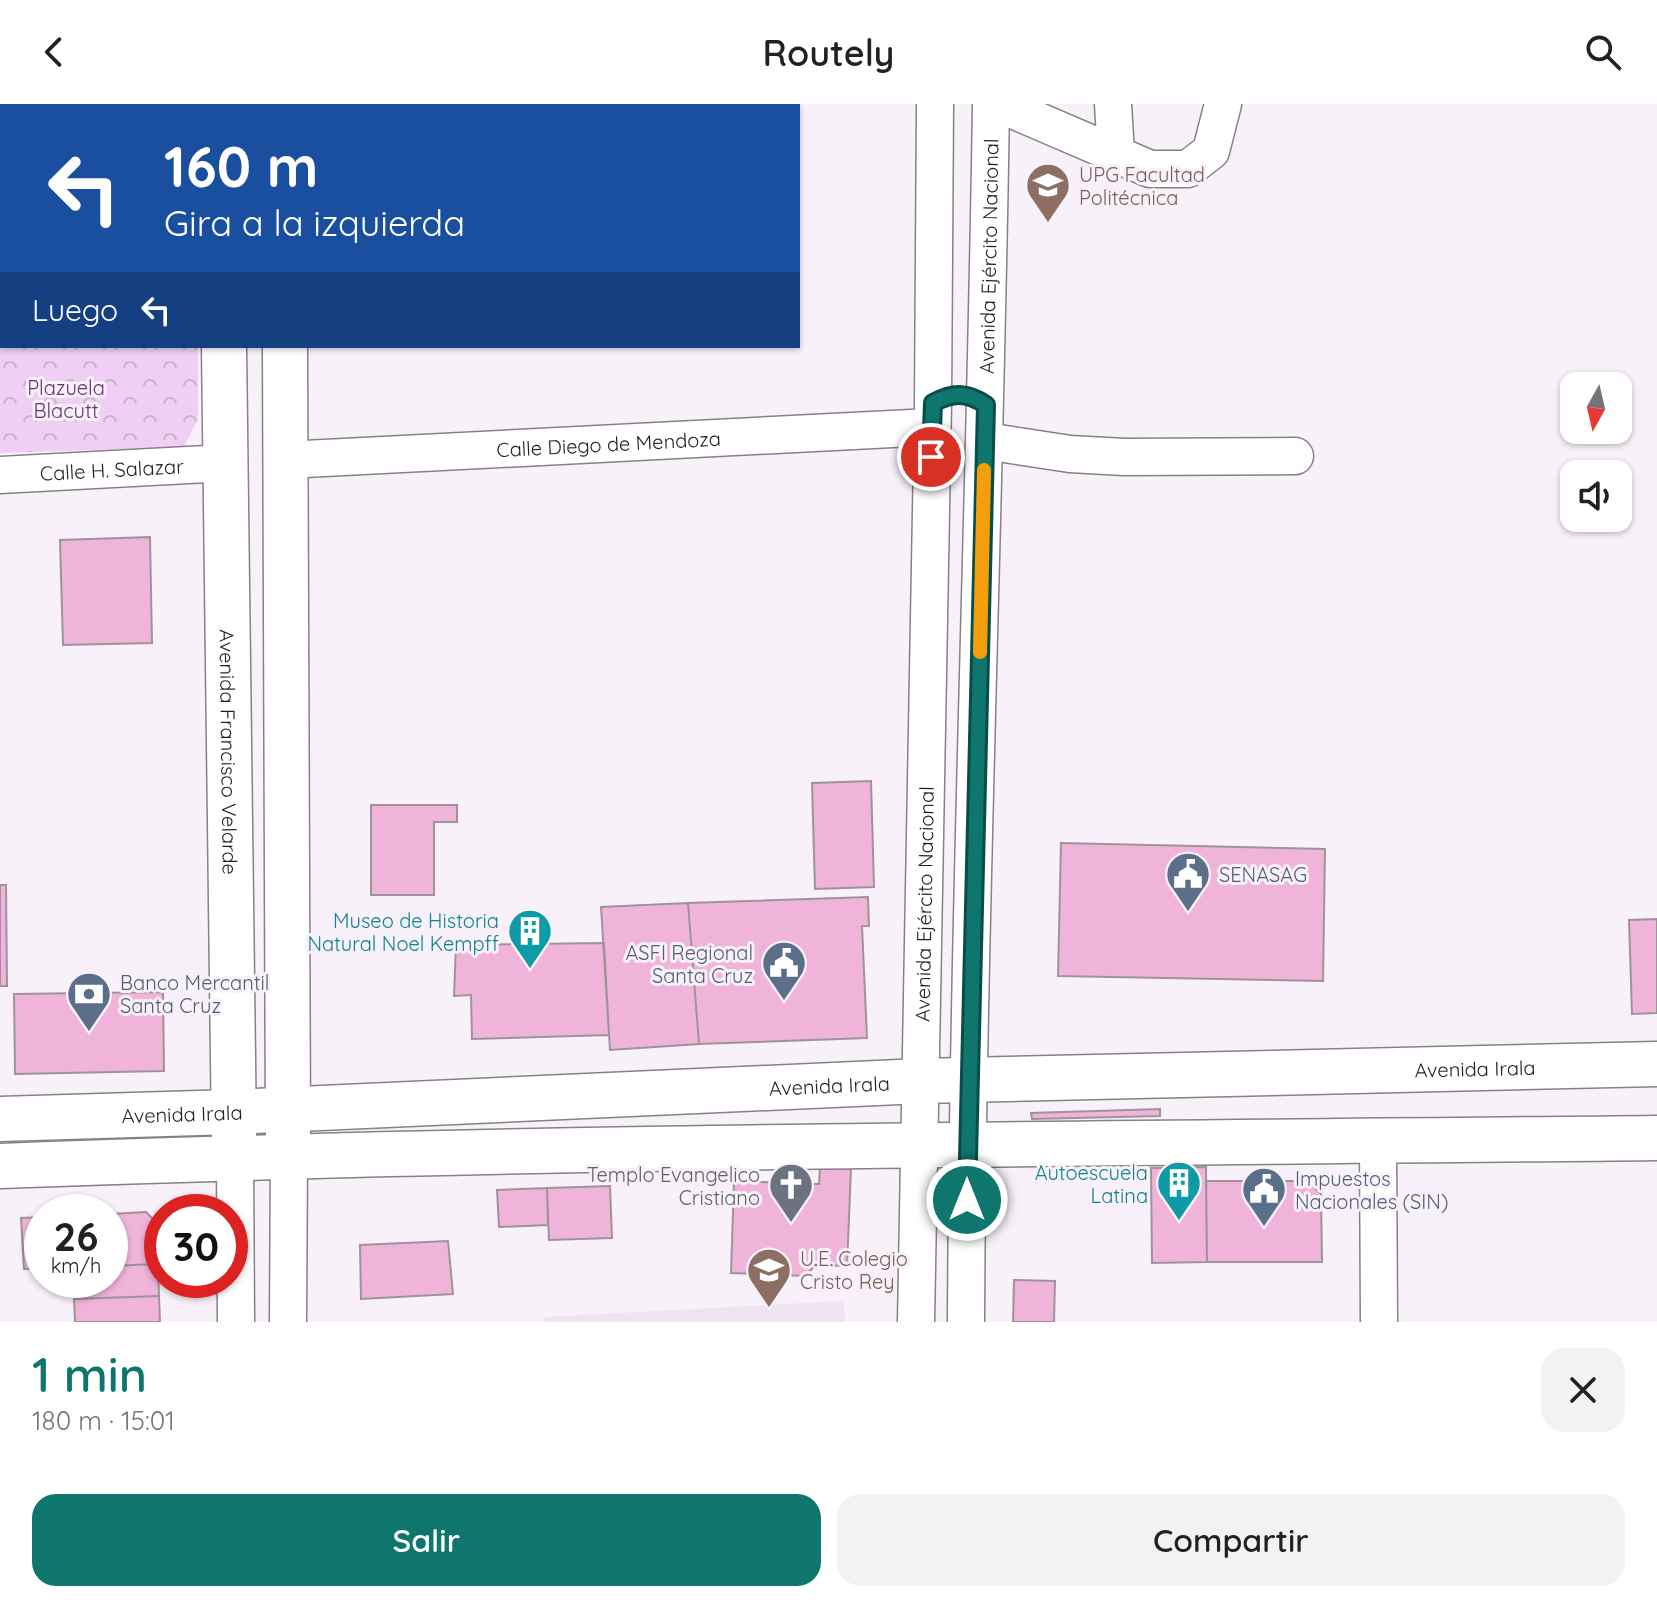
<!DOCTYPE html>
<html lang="es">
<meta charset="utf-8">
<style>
:root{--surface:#fff;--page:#f2f2f2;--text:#202124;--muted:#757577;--accent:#0f766e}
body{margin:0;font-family:Quicksand,sans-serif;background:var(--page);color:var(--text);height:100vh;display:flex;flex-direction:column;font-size:30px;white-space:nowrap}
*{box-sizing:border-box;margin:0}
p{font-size:26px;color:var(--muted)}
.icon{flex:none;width:44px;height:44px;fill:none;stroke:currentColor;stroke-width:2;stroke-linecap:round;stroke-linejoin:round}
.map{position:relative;height:1218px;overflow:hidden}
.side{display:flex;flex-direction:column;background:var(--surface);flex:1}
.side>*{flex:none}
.guide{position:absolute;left:0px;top:0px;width:800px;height:244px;box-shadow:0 2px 6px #0004;background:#1a4fa0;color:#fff;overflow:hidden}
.needle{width:52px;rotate:188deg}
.tools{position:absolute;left:1560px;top:268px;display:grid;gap:16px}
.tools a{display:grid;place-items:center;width:72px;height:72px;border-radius:16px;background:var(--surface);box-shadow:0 2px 6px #0004;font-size:40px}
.speed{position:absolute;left:24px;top:1090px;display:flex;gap:16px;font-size:40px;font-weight:700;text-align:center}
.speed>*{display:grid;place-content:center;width:104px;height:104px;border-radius:50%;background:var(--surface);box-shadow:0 2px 6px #0004;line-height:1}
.speed small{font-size:20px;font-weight:400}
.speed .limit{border:12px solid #d22;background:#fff;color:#111}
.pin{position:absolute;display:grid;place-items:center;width:68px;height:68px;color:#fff;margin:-34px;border:4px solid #fff;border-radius:50%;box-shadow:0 2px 8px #0007}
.me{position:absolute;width:88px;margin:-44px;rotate:0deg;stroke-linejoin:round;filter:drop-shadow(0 0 6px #0008)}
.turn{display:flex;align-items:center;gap:28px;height:168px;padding:0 32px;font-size:36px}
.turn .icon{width:104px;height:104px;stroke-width:2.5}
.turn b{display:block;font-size:56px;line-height:68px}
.then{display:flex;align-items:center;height:76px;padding:0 32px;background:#0003;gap:16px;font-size:30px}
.round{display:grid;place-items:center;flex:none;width:84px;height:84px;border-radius:24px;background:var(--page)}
.headline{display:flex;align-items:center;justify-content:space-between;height:136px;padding:0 32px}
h1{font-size:48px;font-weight:600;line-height:60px;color:var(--accent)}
.action{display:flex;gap:16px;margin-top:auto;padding:16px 32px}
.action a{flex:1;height:92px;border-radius:24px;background:var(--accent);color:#fff;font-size:32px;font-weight:600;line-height:92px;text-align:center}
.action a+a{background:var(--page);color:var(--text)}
header{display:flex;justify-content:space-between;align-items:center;height:104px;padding:0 32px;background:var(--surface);font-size:36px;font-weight:600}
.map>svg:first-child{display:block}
</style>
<header><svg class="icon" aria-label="back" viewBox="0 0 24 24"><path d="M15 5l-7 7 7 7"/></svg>Routely<svg class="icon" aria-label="search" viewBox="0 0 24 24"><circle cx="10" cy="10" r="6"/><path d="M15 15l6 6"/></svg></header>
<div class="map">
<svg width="1657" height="1218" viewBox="0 0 1657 1218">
<defs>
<pattern id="forest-crowns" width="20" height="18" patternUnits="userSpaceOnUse" patternTransform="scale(2)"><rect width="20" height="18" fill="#f0cff4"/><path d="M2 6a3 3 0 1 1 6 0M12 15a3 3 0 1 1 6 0" fill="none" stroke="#ceb1d1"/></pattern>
</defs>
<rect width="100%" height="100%" fill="#f9f1f9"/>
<path fill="#efe2f1" d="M844,1197L845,1218H544V1213Z"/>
<path fill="url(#forest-crowns)" d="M0,0H195L2,2V242H198V315L184,343L0,349Z"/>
<path fill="#f0b4da" stroke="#9d9499" stroke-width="2" d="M362,0H555V2H362Z
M150,433L152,539L63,541L60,436Z
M871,677L874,783L815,785L812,679Z
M371,701H457V718H434V791H371Z
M1061,739L1325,745L1323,877L1058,872Z
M0,781H6L7,882H0Z
M868,793L869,822H862L867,934L699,940L688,799Z
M688,799L699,940L610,946L601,803Z
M1657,815V909L1632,910L1629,816Z
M604,839L609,931L472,935L471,891L454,892L456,841Z
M163,888L164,967L15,970L14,890Z
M1160,1005V1012L1032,1015L1031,1009Z
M820,1063L851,1064L847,1162L815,1161L806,1172L731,1169L734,1077L819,1080Z
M1206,1063L1207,1158L1152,1159L1151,1064Z
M1206,1077H1308L1321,1090L1322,1158H1207Z
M610,1082L612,1134L549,1136L547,1084Z
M547,1084L548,1121L499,1123L497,1086Z
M146,1108L156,1118L158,1160L110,1162V1110Z
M42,1113V1164L24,1165L21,1114Z
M448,1137L453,1190L361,1195L360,1141Z
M158,1160L159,1192L74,1195L73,1176H110V1162Z
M1014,1176L1055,1177L1054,1218H1013Z
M159,1192L160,1218H75L74,1195Z"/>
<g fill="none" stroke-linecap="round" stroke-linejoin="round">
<g stroke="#868087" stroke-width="39">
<g id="minor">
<path d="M999,0L1150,65H1188L1211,47L1223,0"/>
<path d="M1113,0L1116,50"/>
<path d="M985,337L1070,350L1124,353L1295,352"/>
<path id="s1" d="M285,356L931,323"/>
<path id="s2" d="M0,371L226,359"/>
<path d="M1378,1037L1379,1218"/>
<path d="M235,1053L236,1218"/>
<path d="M288,1218L289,1052"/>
<path id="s3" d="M916,1218L933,299L935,0"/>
<path id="s4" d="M966,1218C968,812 985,406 991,0"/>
</g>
</g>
<g stroke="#868087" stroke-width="47">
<g id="major">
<path d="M222,0V2"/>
<path d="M284,0V2"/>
<path id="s5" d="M224,242L234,1035"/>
<path d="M285,242L288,1033"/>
<path id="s6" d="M0,1015L232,1008L921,977L1657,960"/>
<path d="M0,1062C552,1041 1105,1040 1657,1034"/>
</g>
</g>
<use href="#minor" stroke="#fff" stroke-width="36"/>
<use href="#major" stroke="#fff" stroke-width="44"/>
</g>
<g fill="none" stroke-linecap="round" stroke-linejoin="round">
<g stroke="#0a4d48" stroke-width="20">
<path id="route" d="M931,353L933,299C953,288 967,288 986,301L967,1096"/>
</g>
<use href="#route" stroke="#0f766e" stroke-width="14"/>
<path stroke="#f59e0b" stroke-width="14" d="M980,548L984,366"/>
</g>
<defs>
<g id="school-pin" transform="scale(2.3)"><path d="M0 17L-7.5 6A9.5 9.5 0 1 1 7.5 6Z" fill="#8d6e63" stroke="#f9f1f9"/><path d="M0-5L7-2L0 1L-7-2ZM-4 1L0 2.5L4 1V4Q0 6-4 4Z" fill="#fff"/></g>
<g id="civic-pin" transform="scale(2.3)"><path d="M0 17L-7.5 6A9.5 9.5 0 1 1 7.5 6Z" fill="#5c6f8a" stroke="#f9f1f9"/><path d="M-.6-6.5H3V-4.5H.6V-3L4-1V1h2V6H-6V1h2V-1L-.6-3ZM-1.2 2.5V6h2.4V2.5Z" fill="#fff"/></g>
<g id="building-pin" transform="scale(2.3)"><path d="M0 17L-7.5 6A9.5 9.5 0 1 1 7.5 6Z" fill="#0f9aa8" stroke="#f9f1f9"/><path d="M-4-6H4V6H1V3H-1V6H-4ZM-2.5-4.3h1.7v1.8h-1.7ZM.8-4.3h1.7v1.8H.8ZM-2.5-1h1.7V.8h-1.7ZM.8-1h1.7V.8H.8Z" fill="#fff"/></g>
<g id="bank-pin" transform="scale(2.3)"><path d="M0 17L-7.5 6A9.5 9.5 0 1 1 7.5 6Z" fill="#5c6f8a" stroke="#f9f1f9"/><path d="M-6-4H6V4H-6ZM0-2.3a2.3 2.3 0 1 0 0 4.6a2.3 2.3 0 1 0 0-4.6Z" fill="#fff"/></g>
<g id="church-pin" transform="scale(2.3)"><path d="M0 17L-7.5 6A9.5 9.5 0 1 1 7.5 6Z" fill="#6b7280" stroke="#f9f1f9"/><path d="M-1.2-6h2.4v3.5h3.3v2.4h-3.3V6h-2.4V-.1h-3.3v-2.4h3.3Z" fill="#fff"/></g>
</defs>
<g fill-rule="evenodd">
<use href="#school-pin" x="1048" y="81"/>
<use href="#civic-pin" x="1188" y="770"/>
<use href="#building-pin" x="530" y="827"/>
<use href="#civic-pin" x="784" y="859"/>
<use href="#bank-pin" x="89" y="890"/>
<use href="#building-pin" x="1179" y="1079"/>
<use href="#church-pin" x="791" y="1081"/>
<use href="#civic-pin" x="1264" y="1085"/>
<use href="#school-pin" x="769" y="1166"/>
</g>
<g text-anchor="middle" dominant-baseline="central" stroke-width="6" stroke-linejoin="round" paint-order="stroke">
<g font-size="20" fill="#785e54" stroke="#f9f1f9" text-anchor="start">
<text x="1079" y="70">UPG Facultad<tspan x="1079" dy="23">Politécnica</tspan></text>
<text x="800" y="1154">U.E. Colegio<tspan x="800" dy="23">Cristo Rey</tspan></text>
</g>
<g font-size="20" fill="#201e21" stroke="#f9f1f9">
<text stroke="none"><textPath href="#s4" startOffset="1066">Avenida Ejército Nacional</textPath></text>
<text stroke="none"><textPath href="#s1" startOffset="324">Calle Diego de Mendoza</textPath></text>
<text stroke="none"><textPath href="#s2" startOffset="112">Calle H. Salazar</textPath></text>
<text stroke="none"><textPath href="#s5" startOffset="406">Avenida Francisco Velarde</textPath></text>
<text stroke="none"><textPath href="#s3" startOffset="418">Avenida Ejército Nacional</textPath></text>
<text stroke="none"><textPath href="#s6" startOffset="1476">Avenida Irala</textPath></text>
<text stroke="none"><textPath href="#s6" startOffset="830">Avenida Irala</textPath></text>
<text stroke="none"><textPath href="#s6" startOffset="182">Avenida Irala</textPath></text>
</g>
<g font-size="20" fill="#683270" stroke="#f9f1f9">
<text x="66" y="283">Plazuela<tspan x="66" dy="23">Blacutt</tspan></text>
</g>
<g font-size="20" fill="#4e5e75" stroke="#f9f1f9" text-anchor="start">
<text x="1219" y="770">SENASAG</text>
<text x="753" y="848" text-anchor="end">ASFI Regional<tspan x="753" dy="23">Santa Cruz</tspan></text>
<text x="120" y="878">Banco Mercantil<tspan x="120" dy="23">Santa Cruz</tspan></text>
<text x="1295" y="1074">Impuestos<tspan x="1295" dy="23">Nacionales (SIN)</tspan></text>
</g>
<g font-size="20" fill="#0d838f" stroke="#f9f1f9" text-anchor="end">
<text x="499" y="816">Museo de Historia<tspan x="499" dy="23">Natural Noel Kempff</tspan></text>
<text x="1148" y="1068">Autoescuela<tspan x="1148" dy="23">Latina</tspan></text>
</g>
<g font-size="20" fill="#5b616d" stroke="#f9f1f9" text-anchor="end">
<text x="760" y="1070">Templo Evangelico<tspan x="760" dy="23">Cristiano</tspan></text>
</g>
</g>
</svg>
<div class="tools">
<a><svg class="needle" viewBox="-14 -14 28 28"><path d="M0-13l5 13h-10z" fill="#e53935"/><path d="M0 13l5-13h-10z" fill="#757577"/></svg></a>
<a><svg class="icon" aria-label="sound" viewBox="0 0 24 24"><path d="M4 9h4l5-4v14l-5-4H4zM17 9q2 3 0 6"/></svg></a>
</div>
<div class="speed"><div>26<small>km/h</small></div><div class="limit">30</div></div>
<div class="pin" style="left:931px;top:353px;background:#d93025"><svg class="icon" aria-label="arrive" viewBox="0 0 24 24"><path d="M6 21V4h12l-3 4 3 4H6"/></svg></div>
<svg class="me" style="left:967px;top:1096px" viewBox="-20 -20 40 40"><circle r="17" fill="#0f766e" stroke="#fff" stroke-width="3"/><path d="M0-11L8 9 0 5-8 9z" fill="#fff"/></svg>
<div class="guide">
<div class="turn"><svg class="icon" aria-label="left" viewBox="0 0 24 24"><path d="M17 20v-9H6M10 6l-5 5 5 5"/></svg><div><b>160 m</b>Gira a la izquierda</div></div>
<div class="then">Luego<svg class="icon" aria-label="left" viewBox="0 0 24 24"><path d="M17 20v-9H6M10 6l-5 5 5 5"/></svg></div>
</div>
</div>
<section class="side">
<div class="headline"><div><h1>1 min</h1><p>180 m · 15:01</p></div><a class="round"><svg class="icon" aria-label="close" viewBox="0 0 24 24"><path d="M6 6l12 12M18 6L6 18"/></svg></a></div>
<div class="action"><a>Salir</a><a>Compartir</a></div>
</section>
